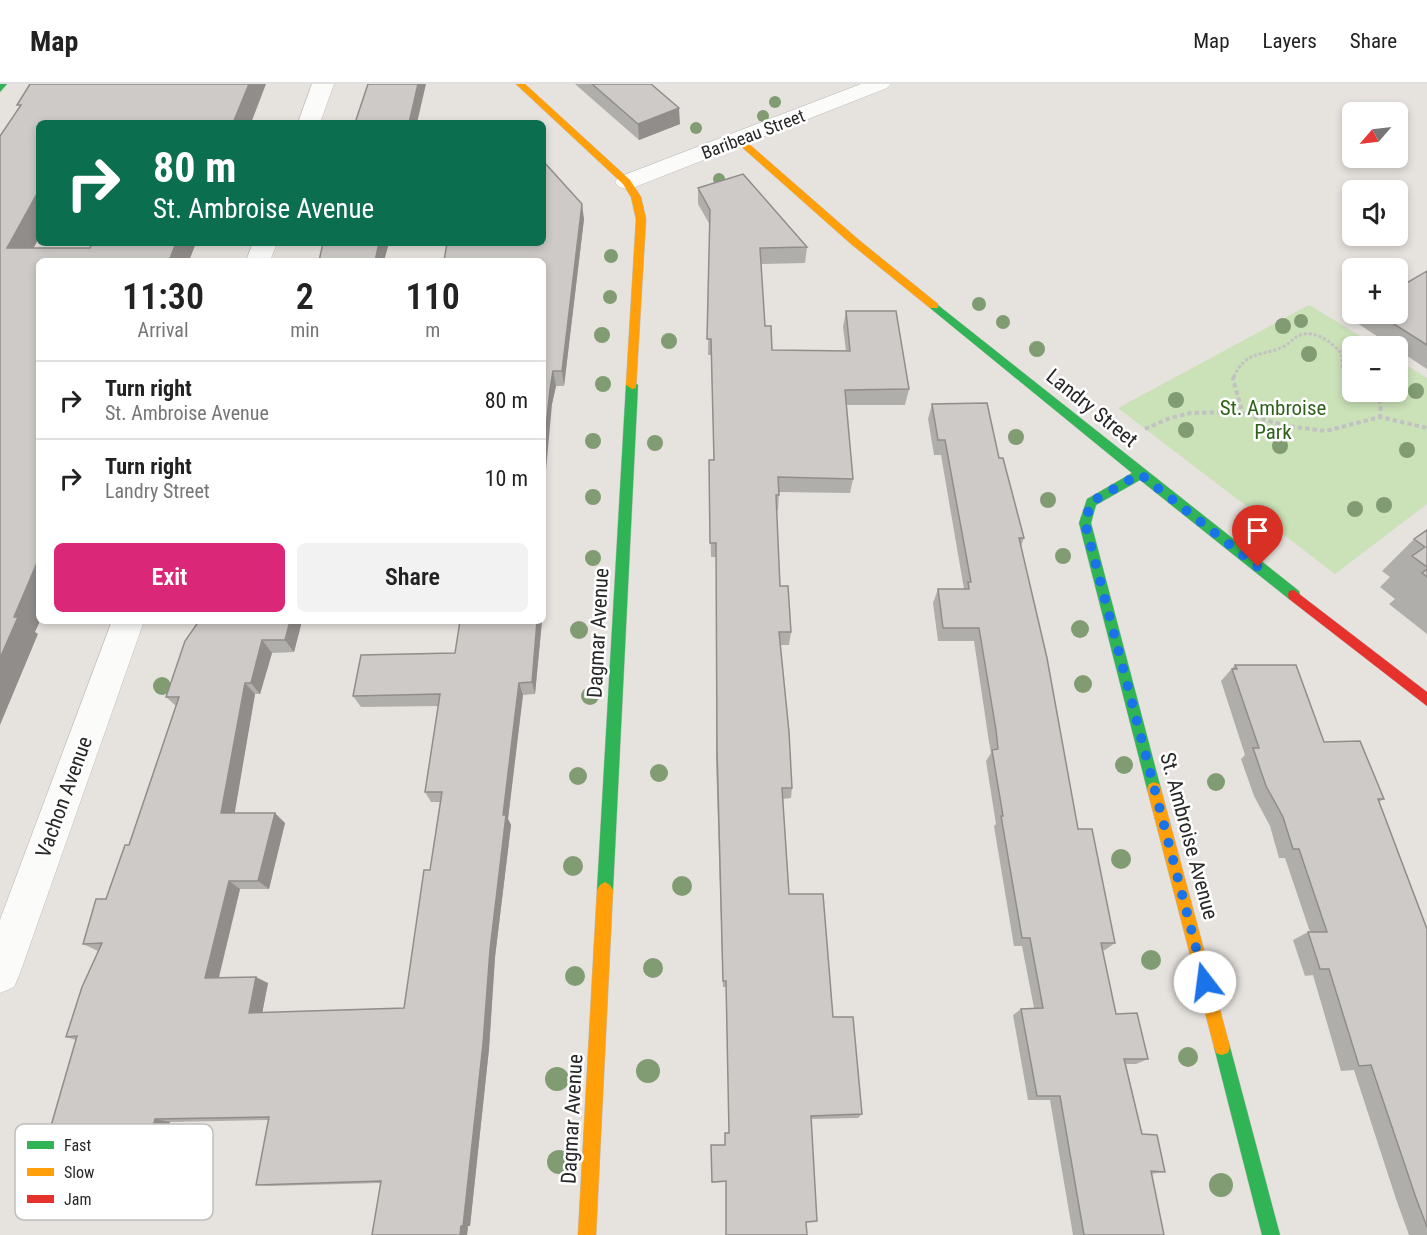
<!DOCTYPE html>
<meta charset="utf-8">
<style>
:root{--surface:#fff;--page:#f2f2f2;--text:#222;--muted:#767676;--line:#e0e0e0;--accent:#db2777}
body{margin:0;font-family:"Roboto Condensed",sans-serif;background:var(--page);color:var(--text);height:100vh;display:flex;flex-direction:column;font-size:22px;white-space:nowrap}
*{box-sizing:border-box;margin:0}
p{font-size:20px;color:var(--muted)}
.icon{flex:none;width:33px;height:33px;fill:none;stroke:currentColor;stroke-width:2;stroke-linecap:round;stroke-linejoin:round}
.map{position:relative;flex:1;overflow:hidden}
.sheet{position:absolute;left:36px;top:174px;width:510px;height:366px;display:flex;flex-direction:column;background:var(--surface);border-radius:9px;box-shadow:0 3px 9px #0003}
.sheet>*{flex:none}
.banner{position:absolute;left:36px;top:36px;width:510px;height:126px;border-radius:9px;box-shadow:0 3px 9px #0003;background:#0b6e4f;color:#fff;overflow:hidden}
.needle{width:39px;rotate:242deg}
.fabs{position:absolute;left:1342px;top:18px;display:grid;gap:12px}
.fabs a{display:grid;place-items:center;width:66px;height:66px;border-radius:9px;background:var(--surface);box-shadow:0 3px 9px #0003;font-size:30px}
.pin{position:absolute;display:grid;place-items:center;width:51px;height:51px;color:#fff;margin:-62px -26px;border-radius:50% 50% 50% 0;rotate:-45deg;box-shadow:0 0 6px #0007}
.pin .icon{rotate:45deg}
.me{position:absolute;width:66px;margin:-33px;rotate:345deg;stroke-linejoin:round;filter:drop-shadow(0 0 4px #0008)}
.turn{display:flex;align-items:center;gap:21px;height:126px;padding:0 18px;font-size:27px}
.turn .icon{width:78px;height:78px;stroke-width:2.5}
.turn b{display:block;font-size:42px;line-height:51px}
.eta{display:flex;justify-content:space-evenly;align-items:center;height:102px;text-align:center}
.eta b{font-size:36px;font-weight:600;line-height:42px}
.action{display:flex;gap:12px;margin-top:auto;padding:12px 18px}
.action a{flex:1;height:69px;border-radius:9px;background:var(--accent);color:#fff;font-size:24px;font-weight:600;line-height:69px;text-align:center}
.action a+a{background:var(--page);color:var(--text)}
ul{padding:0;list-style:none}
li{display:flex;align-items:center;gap:18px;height:78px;padding:0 18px;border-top:2px solid var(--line)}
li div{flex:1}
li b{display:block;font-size:22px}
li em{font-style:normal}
header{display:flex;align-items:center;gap:36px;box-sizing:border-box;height:84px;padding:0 30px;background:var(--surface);border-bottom:2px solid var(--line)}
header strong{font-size:28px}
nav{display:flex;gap:33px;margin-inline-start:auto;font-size:21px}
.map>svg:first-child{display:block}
</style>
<header>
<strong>Map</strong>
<nav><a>Map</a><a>Layers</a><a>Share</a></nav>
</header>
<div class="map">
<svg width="1427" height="1151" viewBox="0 0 1427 1151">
<rect width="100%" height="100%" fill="#e6e2de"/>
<path fill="#cbe1b8" d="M1309,221L1377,262H1353V308H1398V276L1427,294V420L1335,490L1118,324Z"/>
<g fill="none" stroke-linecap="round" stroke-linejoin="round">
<g stroke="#c0bfbf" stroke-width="1">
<path id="street" d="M312,0H334L320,39H298Z
M861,0H891L887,4L635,103L627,105L619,103L615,98L619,93Z
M253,159H277L270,177H246Z
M112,537H144L20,889L14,903L0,909V836Z"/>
</g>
<g stroke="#c0bfbf" stroke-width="1">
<path id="fast" d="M0,0H7L0,8Z
M934,218L1299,507L1300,511L1299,515H1289L1140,396L1096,421L1091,439L1161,705L1159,710L1154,712L1149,710L1147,705L1079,439L1087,415L1132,389L930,224L929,222Z
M632,297L638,301L613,806L610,811L605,814L600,811L597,806L626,301Z
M1222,955L1228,957L1230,963L1280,1151H1262L1214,963L1216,957Z"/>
</g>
<g stroke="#c0bfbf" stroke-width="1">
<path id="slow" d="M516,0H525L630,96L641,113L646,135L636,304L632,305L626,301L636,135L631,113L623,100Z
M735,53H741L859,156L938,220V224H930L851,160L735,57Z
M1154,698L1159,700L1161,705L1230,963L1228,969L1222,971L1216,969L1214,963L1147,705L1149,700Z
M605,798L610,801L613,806L596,1151H578L597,806L600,801Z"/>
</g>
<g stroke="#c0bfbf" stroke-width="1">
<path id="jam" d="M1294,506L1427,608V622L1289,515L1288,511L1289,507Z"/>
</g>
<path stroke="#c3c2c2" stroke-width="3" stroke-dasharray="3 2" stroke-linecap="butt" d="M1234,293C1244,268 1261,272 1283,263C1293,258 1296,248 1311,250C1324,252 1334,261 1342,270V283L1353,289"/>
<path stroke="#c3c2c2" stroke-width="4" stroke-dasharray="4.5 3" stroke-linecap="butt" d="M1234,292L1233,295L1243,330
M1377,308L1381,322L1380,333
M1145,345L1170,334L1191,329L1237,328L1287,342L1326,347L1380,333L1427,344"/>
<use href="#street" fill="#fbfbfa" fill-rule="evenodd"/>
<use href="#fast" fill="#30b455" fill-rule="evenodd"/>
<use href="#slow" fill="#ff9f0a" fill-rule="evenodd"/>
<use href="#jam" fill="#e5322d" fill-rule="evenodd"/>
</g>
<g fill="#819c73">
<circle cx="775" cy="18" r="6"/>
<circle cx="763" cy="32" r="6"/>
<circle cx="696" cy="44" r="6"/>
<circle cx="719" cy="95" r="6"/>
<circle cx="611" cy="172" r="7"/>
<circle cx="610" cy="213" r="7"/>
<circle cx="979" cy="220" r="7"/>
<circle cx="1301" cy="237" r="7"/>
<circle cx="1003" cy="238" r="7"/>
<circle cx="1283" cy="242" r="8"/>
<circle cx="602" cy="251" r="8"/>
<circle cx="669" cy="257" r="8"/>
<circle cx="1037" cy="265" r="8"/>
<circle cx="1309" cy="270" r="8"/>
<circle cx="603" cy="300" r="8"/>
<circle cx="1416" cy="307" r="8"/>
<circle cx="1176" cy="316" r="8"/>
<circle cx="1186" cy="346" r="8"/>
<circle cx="1016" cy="353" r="8"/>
<circle cx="593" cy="357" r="8"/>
<circle cx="655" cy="359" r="8"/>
<circle cx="1280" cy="362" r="8"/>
<circle cx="1407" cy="366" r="8"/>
<circle cx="593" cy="413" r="8"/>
<circle cx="1048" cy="416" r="8"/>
<circle cx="1384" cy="421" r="8"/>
<circle cx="1355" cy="425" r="8"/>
<circle cx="1063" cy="472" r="8"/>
<circle cx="593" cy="474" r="8"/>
<circle cx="1080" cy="545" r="9"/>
<circle cx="579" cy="546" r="9"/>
<circle cx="1083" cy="600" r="9"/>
<circle cx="162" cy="602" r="9"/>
<circle cx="590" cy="612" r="9"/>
<circle cx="1124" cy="681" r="9"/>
<circle cx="659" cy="689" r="9"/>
<circle cx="578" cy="692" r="9"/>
<circle cx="1216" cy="698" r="9"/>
<circle cx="1121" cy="775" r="10"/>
<circle cx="573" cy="782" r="10"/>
<circle cx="682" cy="802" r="10"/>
<circle cx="1151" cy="876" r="10"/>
<circle cx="653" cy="884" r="10"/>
<circle cx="575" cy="892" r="10"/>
<circle cx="1188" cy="973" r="10"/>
<circle cx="648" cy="987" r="12"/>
<circle cx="557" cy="995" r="12"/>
<circle cx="559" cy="1078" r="12"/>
<circle cx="1221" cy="1101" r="12"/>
</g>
<path fill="#b0aeab" d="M575,0H651L680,40L639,56Z
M698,104L807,163L805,179L761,180L765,242L772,266L846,267L843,243L846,227L909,305L905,321H846L853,395L850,409L779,408L778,426H776L780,502L791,548L789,561H780L792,704L791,714L783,715L789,810L833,933L862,1030L858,1034L811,1035L725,1098L712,1099L711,1061H725L729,1049L726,903H723L716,676V473H711L709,376H714L711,271H708L710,141L698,120Z
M584,135L564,302H556L552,320L543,177Z
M1427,187V285L1398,266V262H1392L1357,239L1364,230H1398Z
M932,320L999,374L1024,454L1021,462L1078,745L1115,859L1105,866H1102L1116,930L1148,975L1136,980H1126L1142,1050L1165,1088L1151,1090L1164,1151H1073L1050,1016H1028L1013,931L1021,925L1034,924L1022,862H1014L994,742L996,740L986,677L991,669L989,658L974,557H938L933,519L938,505H964L941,371H934L928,335Z
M1427,446V550L1389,520L1395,515L1380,503L1390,493L1382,487L1414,455Z
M199,537H302L294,568L272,569L260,610H255L234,729L285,739L269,805H240L219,894L268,899L262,929L404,924L430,786L440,718H431L425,708L438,622L361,623L353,612L455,569L542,537L535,610L523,611L520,634L508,735L511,741L495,873L489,965L470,1142H468L467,1151L380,1099L269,1102L256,1101L268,1036L170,1038L150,1121L126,1122L123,1132L44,1135H24L76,956L66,953L98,867L83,860L106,815L129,761L176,622L166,613Z
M1235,581L1324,658L1384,715L1379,718L1427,845V1151H1409L1396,1115L1354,986L1341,987L1313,891L1305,892L1293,856L1308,848H1310L1285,774H1279L1270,742L1254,712L1241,675L1245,671L1221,597Z"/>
<path fill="#908d8b" d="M249,0H266L251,39H233Z
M418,0H426L417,39H409Z
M679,24L680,40L639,56L638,40Z
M39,106V154L22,185L7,164Z
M582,120L584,135L564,302L562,287Z
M176,159H196L189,177H169Z
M379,159H389L384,177H375Z
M553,287L556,302L552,320L543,419V372L550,305Z
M39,474V537H40L35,548L38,550L0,641V574L14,533Z
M290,537H302L294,568L285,556Z
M537,537H542L535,610L532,598Z
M262,556L272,569L260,610L251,599Z
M245,599L255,610L233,739L221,729Z
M519,599L523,611L508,735L511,741L495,873L489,965L470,1142H463L503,731Z
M275,729L285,739L269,805L258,797Z
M229,797L240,805L217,900L205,894Z
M256,893L268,899L261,935L249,929Z
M155,1035L170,1038L150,1121L134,1120Z
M109,1121L126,1122L123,1132L106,1131Z
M461,1142H468L467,1151H460Z"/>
<path fill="#cdcac7" stroke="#908d8b" stroke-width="1.5" d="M30,0H249L233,39H39V106L7,164H90L92,159H176L169,177H39V474L14,533H18L0,574V52L21,21H17Z
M368,0H418L409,39H355Z
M592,0H651L679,24L638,40Z
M543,77L582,120L562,287H553L550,305L543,372V177H444L447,159H543Z
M743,90L807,163L760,164L765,242H771L772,266L850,267L846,227H896L909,305L845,306L853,395L778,393L779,411H776L780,502H788L791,548H779L789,648L792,704H782L789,810H823L833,933H853L862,1030L811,1032L817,1137L806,1138L807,1151H726V1097L712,1098L711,1061H725V1049H729L726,897H723L717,665L716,459H710L709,376H714L711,255H707L710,126L698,104Z
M323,159H379L375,177H319Z
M1427,187V261L1378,230H1398V204Z
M987,319L999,374H1003L1024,454H1019L1047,574L1078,745H1092L1115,859H1101L1116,930L1137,929L1148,975H1124L1142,1050L1157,1051L1165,1088L1151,1087L1164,1151H1084L1060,1012H1037L1021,925L1043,924L1030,854H1022L1001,732H1003L992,666L998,665L996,646L979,544H943L938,505H969L968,498H971L945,356H938L932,320Z
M1427,446V483L1412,472L1425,463L1414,455Z
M1427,485V493L1422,489Z
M199,537H290L285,556H262L251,599H245L221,729H275L258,797H229L205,894L256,893L249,929L404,924L424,786H430L442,708H425L440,610L353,612L361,571L455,569L460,537H537L532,598L519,599L516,623L503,731H506L490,866L483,960L463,1142H461L460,1151H372L381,1097L256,1101L269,1033L155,1035L134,1120L109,1121L106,1131L24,1135L77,952L66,953L82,903L102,859L83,860L96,815H106L125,761H129L179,613H166L185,557Z
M1235,581H1296L1324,658L1360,657L1384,715H1378L1427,845V1143L1416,1114L1371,981L1359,982L1329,885H1320L1308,848H1327L1299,765H1293L1283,733L1266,702L1253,664H1259L1232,585H1237Z"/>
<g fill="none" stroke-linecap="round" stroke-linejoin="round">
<path stroke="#1a73e8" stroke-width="10" stroke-dasharray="0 18" d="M1205,898L1085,439L1091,418L1140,390L1258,483"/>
</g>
<g text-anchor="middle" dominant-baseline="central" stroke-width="5" stroke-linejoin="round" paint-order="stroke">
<g font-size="18" fill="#282828" stroke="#fff">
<text transform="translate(753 50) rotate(-21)">Baribeau Street</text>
</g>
<g font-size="21" fill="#282828" stroke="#fff">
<text transform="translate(1092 324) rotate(39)">Landry Street</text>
<text transform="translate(598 549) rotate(-87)">Dagmar Avenue</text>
<text transform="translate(64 713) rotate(-70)">Vachon Avenue</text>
<text transform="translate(1189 752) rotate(75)">St. Ambroise Avenue</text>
<text transform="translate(572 1035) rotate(-87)">Dagmar Avenue</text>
</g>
<g font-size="21" fill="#2f621b" stroke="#fff">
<text x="1273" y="324">St. Ambroise<tspan x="1273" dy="24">Park</tspan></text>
</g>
</g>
<rect x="15" y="1040" width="198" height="96" rx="9" fill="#fff" stroke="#bebebe" stroke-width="1.5"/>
<rect x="27" y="1057" width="27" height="8" fill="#30b455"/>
<rect x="27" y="1084" width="27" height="8" fill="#ff9f0a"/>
<rect x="27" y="1111" width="27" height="8" fill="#e5322d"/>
<g font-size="16" fill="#282828">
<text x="64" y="1067">Fast</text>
<text x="64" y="1094">Slow</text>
<text x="64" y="1121">Jam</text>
</g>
</svg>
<div class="fabs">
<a><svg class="needle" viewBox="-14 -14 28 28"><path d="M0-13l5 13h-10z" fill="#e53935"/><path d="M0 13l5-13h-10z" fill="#767676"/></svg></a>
<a><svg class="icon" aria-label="sound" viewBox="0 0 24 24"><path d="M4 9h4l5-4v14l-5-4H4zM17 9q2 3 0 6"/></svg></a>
<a>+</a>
<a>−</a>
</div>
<div class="pin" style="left:1258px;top:483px;background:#d93025"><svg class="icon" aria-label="arrive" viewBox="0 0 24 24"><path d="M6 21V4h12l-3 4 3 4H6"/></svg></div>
<svg class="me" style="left:1205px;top:898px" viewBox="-20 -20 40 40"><circle r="19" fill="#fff"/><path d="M0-13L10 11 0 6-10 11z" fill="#1a73e8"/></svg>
<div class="banner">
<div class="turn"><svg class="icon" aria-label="right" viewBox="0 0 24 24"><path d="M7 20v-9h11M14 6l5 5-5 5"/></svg><div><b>80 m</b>St. Ambroise Avenue</div></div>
</div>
<section class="sheet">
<div class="eta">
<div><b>11:30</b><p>Arrival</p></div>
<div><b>2</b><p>min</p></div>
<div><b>110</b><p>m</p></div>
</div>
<ul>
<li><svg class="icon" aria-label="right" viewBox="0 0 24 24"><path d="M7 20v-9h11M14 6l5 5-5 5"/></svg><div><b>Turn right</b><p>St. Ambroise Avenue</p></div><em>80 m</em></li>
<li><svg class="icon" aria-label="right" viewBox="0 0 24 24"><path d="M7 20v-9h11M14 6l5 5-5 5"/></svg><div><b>Turn right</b><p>Landry Street</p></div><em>10 m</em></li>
</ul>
<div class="action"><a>Exit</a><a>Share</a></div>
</section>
</div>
